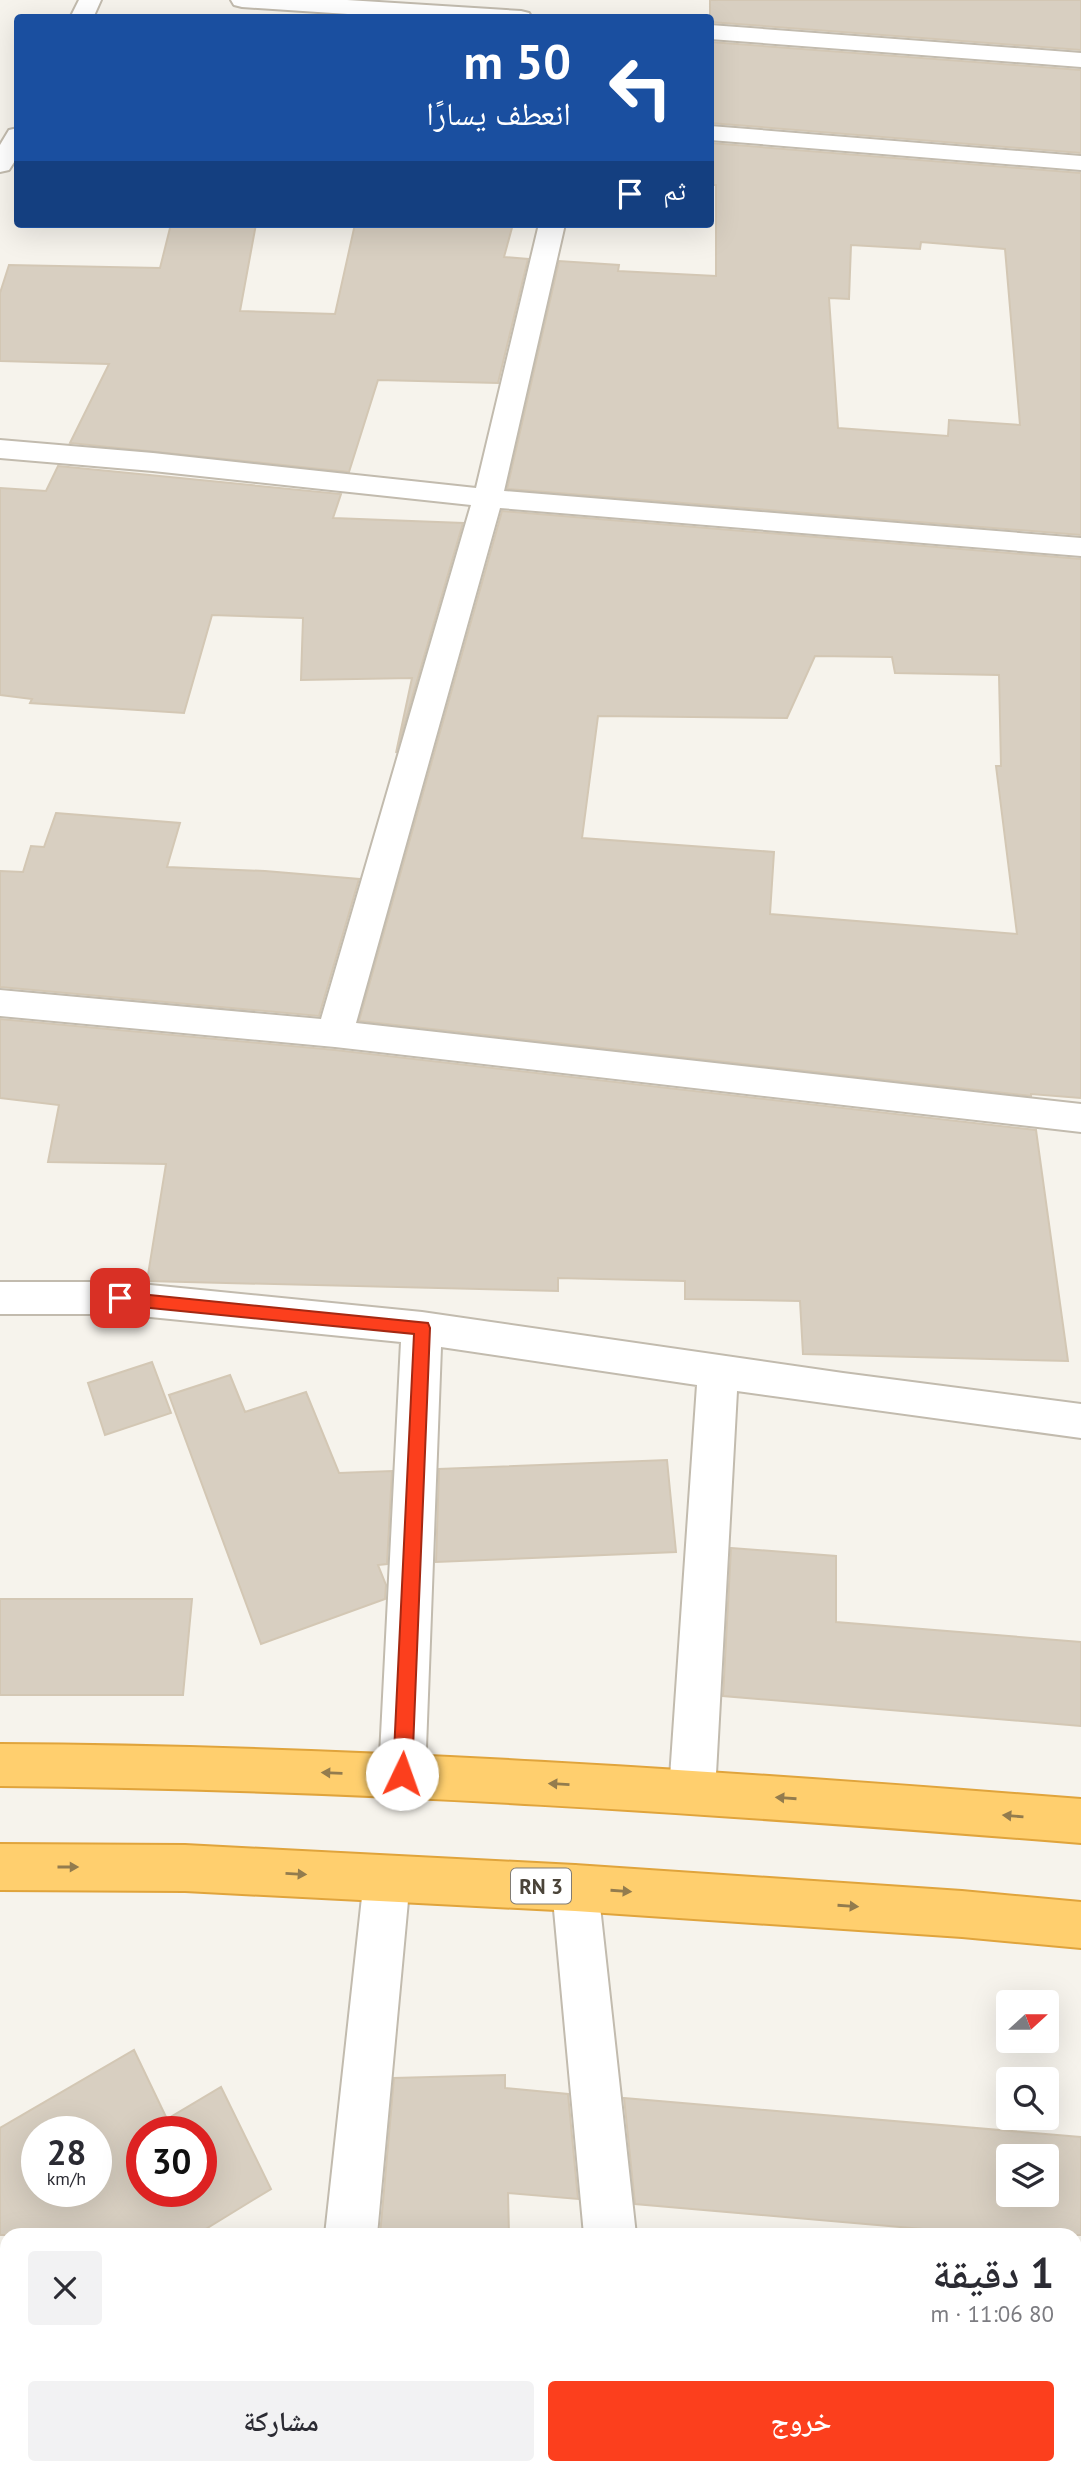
<!DOCTYPE html>
<html lang="ar">
<meta charset="utf-8">
<style>
:root{--surface:#fff;--page:#f2f2f3;--text:#2b2b33;--muted:#7c7c81;--accent:#fc3f1d}
body{margin:0;font-family:"PT Sans","Noto Naskh Arabic",sans-serif;background:var(--page);color:var(--text);direction:rtl;height:100vh;display:flex;flex-direction:column;font-size:26px;white-space:nowrap}
*{box-sizing:border-box;margin:0}
p{font-size:23px;color:var(--muted)}
.icon{flex:none;width:38px;height:38px;fill:none;stroke:currentColor;stroke-width:2;stroke-linecap:round;stroke-linejoin:round}
.map{position:relative;flex:1;overflow:hidden;direction:ltr}
.details{position:absolute;left:0px;top:2228px;width:1082px;height:247px;display:flex;flex-direction:column;background:var(--surface);border-radius:21px 21px 0 0;box-shadow:0 7px 28px #0002;direction:rtl}
.details>*{flex:none}
.guide{position:absolute;left:14px;top:14px;width:700px;height:214px;border-radius:7px;box-shadow:0 7px 28px #0002;direction:rtl;background:#1a4fa0;color:#fff;overflow:hidden}
.needle{width:46px;rotate:69deg}
.controls{position:absolute;left:996px;top:1990px;display:grid;gap:14px}
.controls a{display:grid;place-items:center;width:63px;height:63px;border-radius:7px;background:var(--surface);box-shadow:0 7px 28px #0002;font-size:35px}
.speed{position:absolute;left:21px;top:2116px;display:flex;gap:14px;font-size:35px;font-weight:700;text-align:center}
.speed>*{display:grid;place-content:center;width:91px;height:91px;border-radius:50%;background:var(--surface);box-shadow:0 7px 28px #0002;line-height:1}
.speed small{font-size:18px;font-weight:400}
.speed .limit{border:10px solid #d22;background:#fff;color:#111}
.pin{position:absolute;display:grid;place-items:center;width:60px;height:60px;color:#fff;margin:-30px;border-radius:14px;box-shadow:0 4px 10px #0006}
.me{position:absolute;width:77px;margin:-38px;rotate:3deg;stroke-linejoin:round;filter:drop-shadow(0 0 5px #0008)}
.turn{display:flex;align-items:center;gap:24px;height:147px;padding:0 28px;font-size:32px}
.turn .icon{width:91px;height:91px;stroke-width:2.5}
.turn b{display:block;font-size:49px;line-height:60px}
.then{display:flex;align-items:center;height:66px;padding:0 28px;background:#0003;gap:14px;font-size:26px}
.round{display:grid;place-items:center;flex:none;width:74px;height:74px;border-radius:7px;background:var(--page)}
.head{display:flex;align-items:center;justify-content:space-between;height:119px;padding:0 28px}
h1{font-size:42px;font-weight:600;line-height:52px}
.button{display:flex;gap:14px;margin-top:auto;padding:14px 28px}
.button a{flex:1;height:80px;border-radius:7px;background:var(--accent);color:#fff;font-size:28px;font-weight:600;line-height:80px;text-align:center}
.button a+a{background:var(--page);color:var(--text)}
.map>svg:first-child{display:block}
</style>
<div class="map">
<svg width="1081" height="2474" viewBox="0 0 1081 2474">
<rect width="100%" height="100%" fill="#f6f3ec"/>
<path fill="#d8cfc1" stroke="#d3c7b4" stroke-width="2" fill-rule="evenodd" d="M710,0H1081V50L710,22Z
M710,42L1081,70V153L710,123Z
M710,143L1081,173V535L507,489L559,261L619,265L618,271L716,276V185H710ZM921,242L1005,249L1020,425L949,420L948,436L838,428L829,298L849,299L851,245L920,249Z
M171,224H256L240,311L335,314L355,224L444,227L445,224H513L504,257L528,259L498,383L378,380L349,472L70,443L109,364L0,361V293L9,265L160,268Z
M58,466L341,494L333,518L463,523L396,753L412,678L301,680L303,618L212,615L184,713L30,703L32,699L0,695V488L46,491Z
M502,511L1081,559V1098L1031,1094V1096L359,1021ZM815,656L892,657L895,673L999,675L1001,766H996L1017,934L770,914L774,852L582,838L598,716L787,718Z
M56,813L180,823L167,867L265,871L359,879L319,1016L0,987V871L23,872L31,846L44,847Z
M0,1019L335,1050L1036,1130L1068,1361L803,1354L800,1301L685,1299V1281L558,1278V1291L147,1281L166,1164L48,1162L59,1105L0,1098Z
M152,1362L171,1413L105,1435L88,1383Z
M230,1375L245,1412L306,1392L339,1473L392,1471L387,1564L378,1565L386,1585L385,1599L261,1644L169,1395Z
M667,1460L676,1552L436,1562L439,1469Z
M731,1548L836,1556V1622L1081,1642V1726L723,1696Z
M0,1599H192L183,1695H0Z
M134,2050L167,2119L221,2087L271,2189L196,2235H0V2128ZM37,2132H96V2191H37ZM142,2132H201V2191H142Z
M505,2075V2088L568,2094L578,2199L508,2193L509,2235H380L394,2078Z
M624,2098L1081,2137V2235H992L635,2204ZM1008,2156H1046V2194H1008Z"/>
<g fill="none" stroke-linecap="round" stroke-linejoin="round">
<g stroke="#c2bbae" stroke-width="4">
<path id="street" d="M79,0H101L93,18H70Z
M231,0H347L521,11L529,13L532,18H408L242,7L234,5Z
M710,25L1081,53V67L710,39Z
M710,126L1081,156V170L710,140Z
M18,128V156L9,170L0,172V145L9,130Z
M539,224H565L504,491L1081,538V556L500,508L356,1023L1081,1104V1132L335,1047L0,1016V990L321,1019L471,505L153,471L0,458V440L153,453L476,488Z
M0,1282H120L422,1312L843,1373L1081,1404V1438L737,1391L715,1792L708,1807L692,1814L676,1807L669,1792L697,1385L441,1347L425,1775L418,1790L402,1796L386,1790L379,1775L401,1342L120,1314H0Z
M387,1856L404,1863L410,1879L377,2235H325L364,1879L370,1863Z
M575,1865L592,1872L598,1888L636,2235H584L552,1888L558,1872Z
M1074,2308H1081V2360H1074Z
M310,2468H364V2474H310Z
M603,2468H657V2474H603Z"/>
</g>
<g stroke="#e0a43c" stroke-width="4">
<path id="highway" d="M0,1744C361,1746 721,1771 1081,1799V1843C721,1814 361,1789 0,1786Z
M0,1844L185,1845L575,1865L962,1891L1081,1902V1948L962,1937L575,1911L185,1891L0,1890Z"/>
</g>
<use href="#street" fill="#fff" fill-rule="evenodd"/>
<use href="#highway" fill="#ffcf6e" fill-rule="evenodd"/>
</g>
<defs><path id="oneway-solid" d="M-6-.8H1V-3.2L6.5 0L1 3.2V.8H-6Z" transform="scale(1.75)"/></defs>
<g fill="#937c4e">
<use href="#oneway-solid" transform="translate(332 1773) rotate(-178)"/>
<use href="#oneway-solid" transform="translate(559 1784) rotate(-177)"/>
<use href="#oneway-solid" transform="translate(786 1798) rotate(-176)"/>
<use href="#oneway-solid" transform="translate(1013 1816) rotate(-175)"/>
<use href="#oneway-solid" transform="translate(68 1867)"/>
<use href="#oneway-solid" transform="translate(296 1874) rotate(3)"/>
<use href="#oneway-solid" transform="translate(621 1891) rotate(4)"/>
<use href="#oneway-solid" transform="translate(848 1906) rotate(4)"/>
</g>
<path fill="#fc3f1d" stroke="#a42913" stroke-width="2" d="M120,1292L428,1323L430,1328L412,1774L409,1781L402,1783L396,1781L393,1774L414,1334L120,1305L114,1303L112,1298L114,1294Z"/>
<g text-anchor="middle" dominant-baseline="central" stroke-width="7" stroke-linejoin="round" paint-order="stroke">
<rect fill="#fff" stroke="#817c74" stroke-width="2" x="511" y="1868.5" width="60" height="35" rx="5"/>
<g font-size="21" font-weight="bold" fill="#4b4439">
<text x="541" y="1886">RN 3</text>
</g>
</g>
</svg>
<div class="controls">
<a><svg class="needle" viewBox="-14 -14 28 28"><path d="M0-13l5 13h-10z" fill="#e53935"/><path d="M0 13l5-13h-10z" fill="#7c7c81"/></svg></a>
<a><svg class="icon" aria-label="search" viewBox="0 0 24 24"><circle cx="10" cy="10" r="6"/><path d="M15 15l6 6"/></svg></a>
<a><svg class="icon" aria-label="layers" viewBox="0 0 24 24"><path d="M12 4l9 5-9 5-9-5zM3 14l9 5 9-5"/></svg></a>
</div>
<div class="speed"><div>28<small>km/h</small></div><div class="limit">30</div></div>
<div class="pin" style="left:120px;top:1298px;background:#d93025"><svg class="icon" aria-label="arrive" viewBox="0 0 24 24"><path d="M6 21V4h12l-3 4 3 4H6"/></svg></div>
<svg class="me" style="left:402px;top:1774px" viewBox="-20 -20 40 40"><circle r="19" fill="#fff"/><path d="M0-13L10 11 0 6-10 11z" fill="#fc3f1d"/></svg>
<div class="guide">
<div class="turn"><svg class="icon" aria-label="left" viewBox="0 0 24 24"><path d="M17 20v-9H6M10 6l-5 5 5 5"/></svg><div><b>50 m</b>انعطف يسارًا</div></div>
<div class="then">ثم<svg class="icon" aria-label="arrive" viewBox="0 0 24 24"><path d="M6 21V4h12l-3 4 3 4H6"/></svg></div>
</div>
<section class="details">
<div class="head"><div><h1>1 دقيقة</h1><p>80 m · 11:06</p></div><a class="round"><svg class="icon" aria-label="close" viewBox="0 0 24 24"><path d="M6 6l12 12M18 6L6 18"/></svg></a></div>
<div class="button"><a>خروج</a><a>مشاركة</a></div>
</section>
</div>
